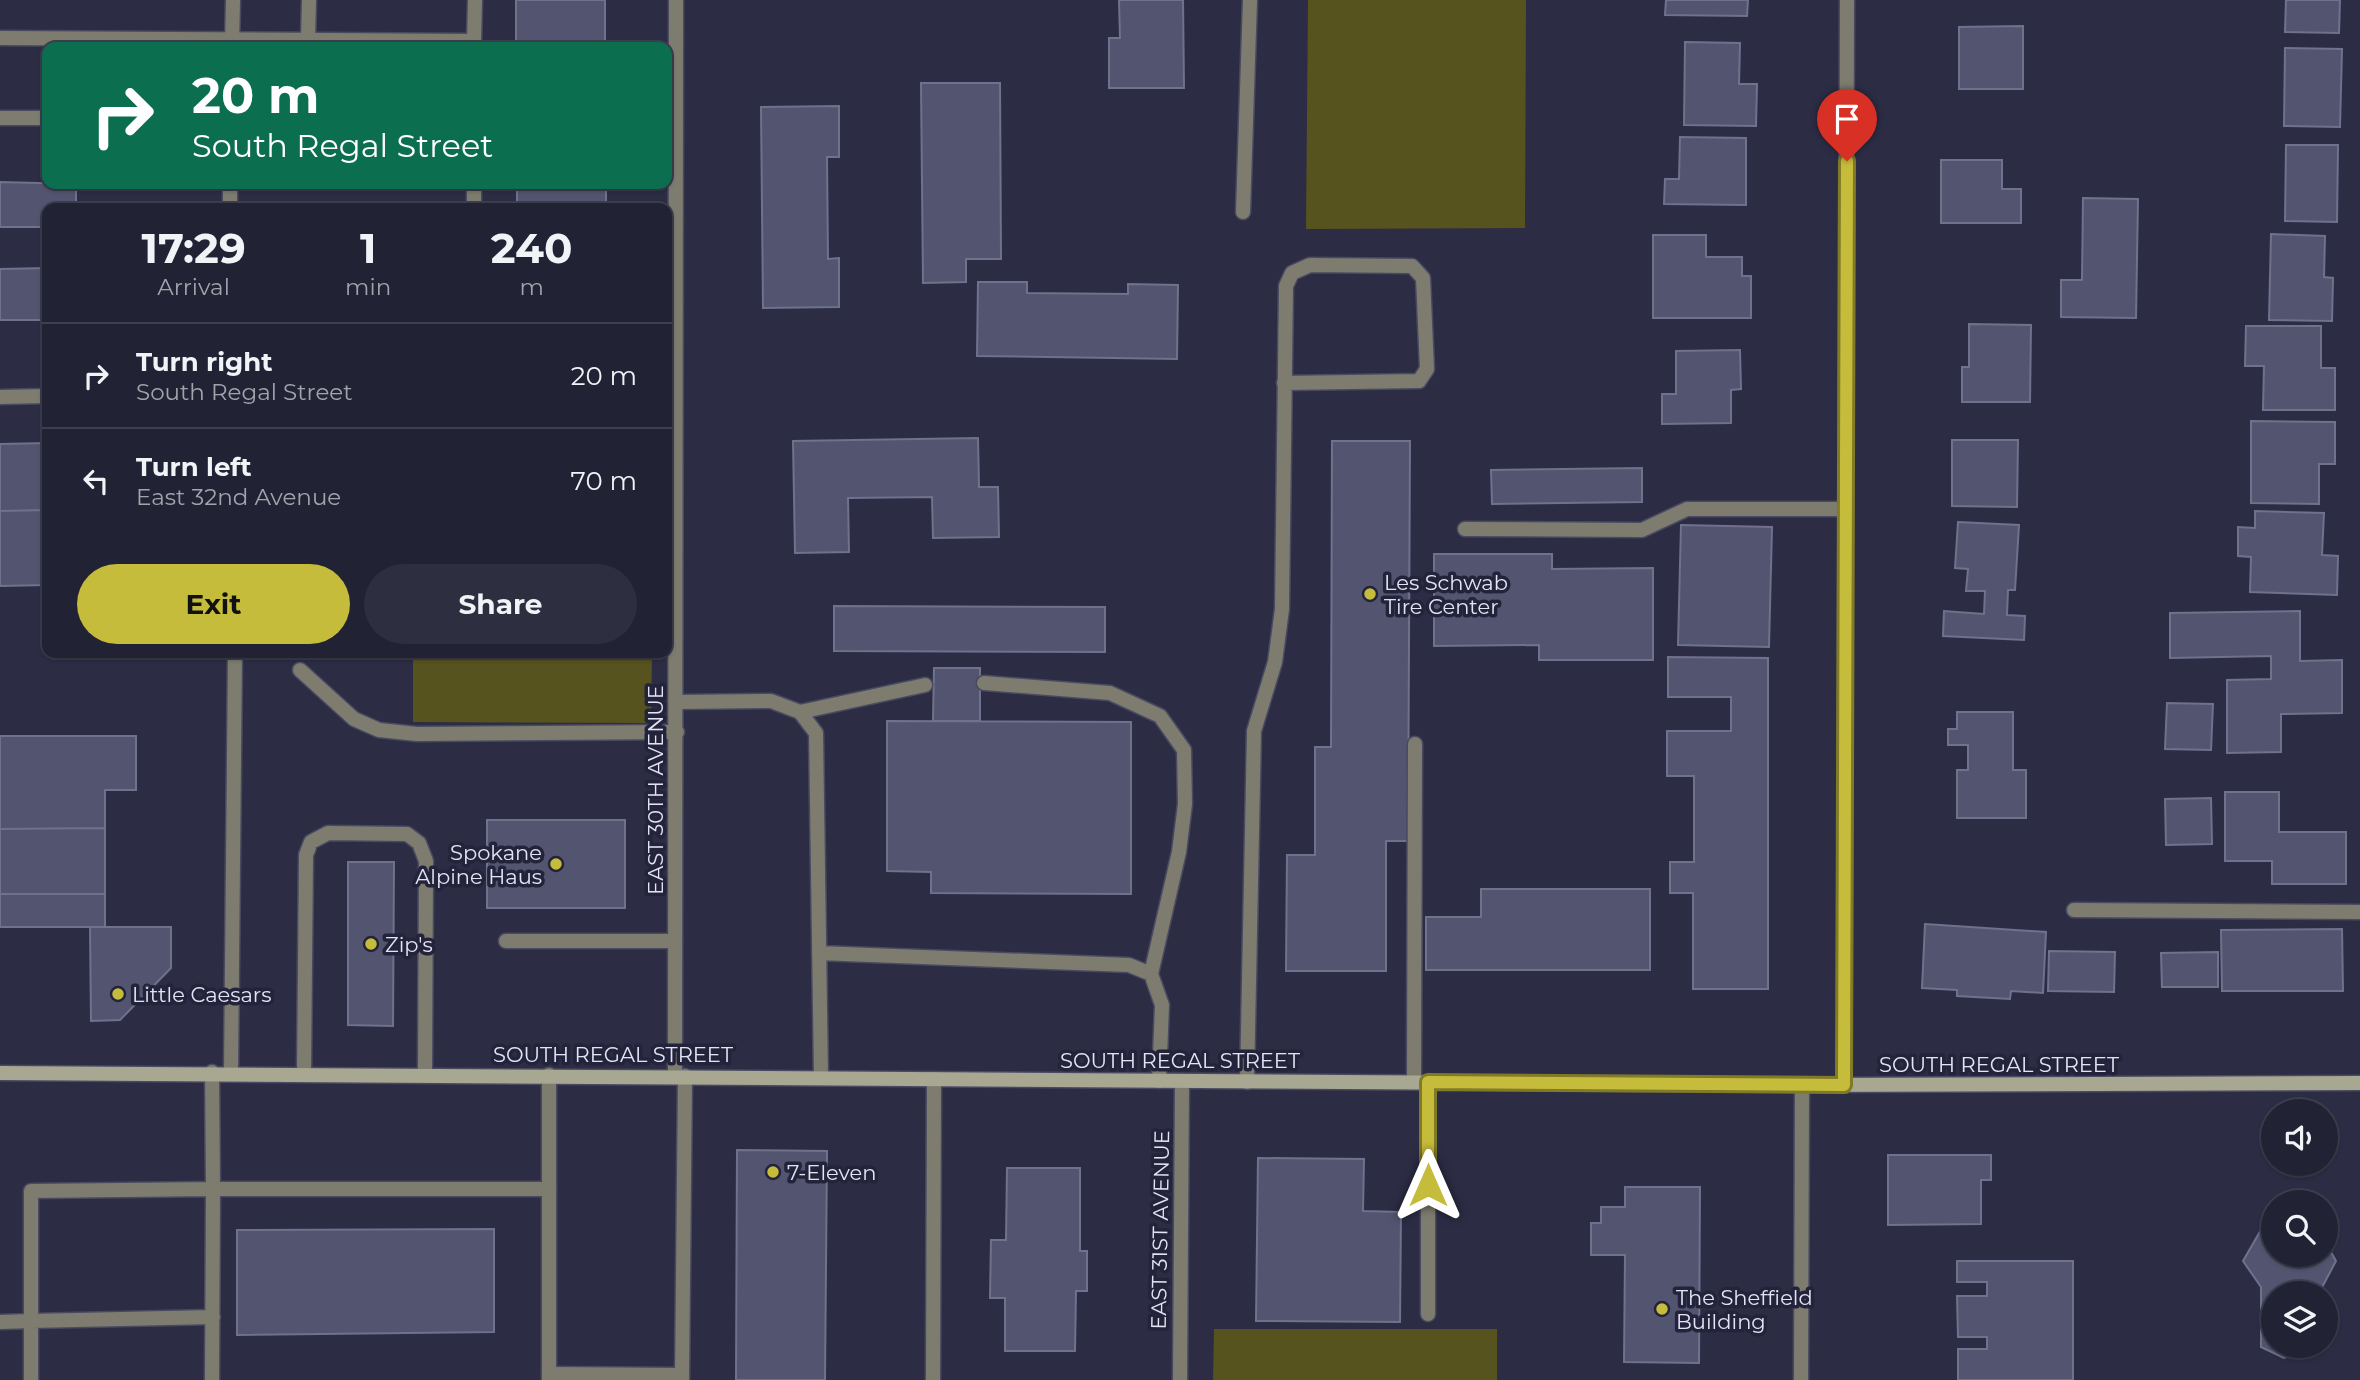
<!DOCTYPE html>
<style>
:root{--surface:#212234;--page:#2d2f40;--text:#f1f3f6;--muted:#a2a4ac;--line:#3e3f4f;--accent:#c6bc3c}
body{margin:0;font-family:Montserrat,sans-serif;background:var(--page);color:var(--text);height:100vh;display:flex;flex-direction:column;font-size:26px;white-space:nowrap}
*{box-sizing:border-box;margin:0}
p{font-size:23px;color:var(--muted)}
.icon{flex:none;width:38px;height:38px;fill:none;stroke:currentColor;stroke-width:2;stroke-linecap:round;stroke-linejoin:round}
.map{position:relative;flex:1;overflow:hidden}
.side{position:absolute;left:42px;top:203px;width:630px;height:455px;display:flex;flex-direction:column;background:var(--surface);border-radius:14px;box-shadow:0 2px 5px #0004,0 0 0 2px var(--line)}
.side>*{flex:none}
.banner{position:absolute;left:42px;top:42px;width:630px;height:147px;border-radius:14px;box-shadow:0 2px 5px #0004,0 0 0 2px var(--line);background:#0b6e4f;color:#fff;overflow:hidden}
.fabs{position:absolute;left:2261px;top:1099px;display:grid;gap:14px}
.fabs a{display:grid;place-items:center;width:77px;height:77px;border-radius:50%;background:var(--surface);box-shadow:0 2px 5px #0004,0 0 0 2px var(--line);font-size:35px}
.pin{position:absolute;display:grid;place-items:center;width:60px;height:60px;color:#fff;margin:-72px -30px;border-radius:50% 50% 50% 0;rotate:-45deg;box-shadow:0 0 7px #0007}
.pin .icon{rotate:45deg}
.me{position:absolute;width:77px;margin:-38px;rotate:0deg;stroke-linejoin:round;filter:drop-shadow(0 0 5px #0008)}
.turn{display:flex;align-items:center;gap:24px;height:147px;padding:0 35px;font-size:32px}
.turn .icon{width:91px;height:91px;stroke-width:2.5}
.turn b{display:block;font-size:49px;line-height:60px}
.eta{display:flex;justify-content:space-evenly;align-items:center;height:119px;text-align:center}
.eta b{font-size:42px;font-weight:700;line-height:49px}
.action{display:flex;gap:14px;margin-top:auto;padding:14px 35px}
.action a{flex:1;height:80px;border-radius:42px;background:var(--accent);color:#111;font-size:28px;font-weight:700;line-height:80px;text-align:center}
.action a+a{background:var(--page);color:var(--text)}
ul{padding:0;list-style:none}
li{display:flex;align-items:center;gap:21px;height:105px;padding:0 35px;border-top:2px solid var(--line)}
li div{flex:1}
li b{display:block;font-size:26px}
li em{font-style:normal}
.map>svg:first-child{display:block}
</style>
<div class="map">
<svg width="2360" height="1380" viewBox="0 0 2360 1380">
<rect width="100%" height="100%" fill="#2c2d45"/>
<path fill="#57531f" d="M1308,0H1526L1525,228L1306,229Z
M413,653H652L651,723L413,722Z
M1214,1329H1497V1380H1213Z"/>
<path fill="#53546f" stroke="#6f718d" stroke-width="2" d="M516,0H605V47H516Z
M1119,0H1183L1184,88H1109V38H1120Z
M1666,0H1748L1747,16L1665,15Z
M2286,0H2340L2339,33L2285,32Z
M2023,26V89H1959V27Z
M1685,42L1740,43L1739,84H1757L1756,126L1684,125Z
M2285,48L2342,49L2340,127L2284,126Z
M921,83H1000L1001,259H966V282L923,283Z
M839,106V157H827L828,259L839,258V307L763,308L761,107Z
M1680,137L1746,138V205L1664,204L1665,179H1679Z
M2286,145H2338L2337,222L2285,221Z
M1941,160H2002V189H2021V223H1941Z
M0,182L76,184V208H47V227H0Z
M517,184H606V208H517Z
M2083,198L2138,199L2136,318L2061,317V280H2082Z
M2271,234L2325,236L2324,277L2333,278L2332,321L2269,320Z
M1653,235H1706V257H1742V276H1751V318H1653Z
M47,268V320H0V269Z
M978,282H1027V293L1128,294V284L1178,285L1177,359L977,356Z
M1969,324L2031,325L2030,402H1962V367H1969Z
M2246,326H2321V368H2335V410H2263L2264,366H2245Z
M1740,350L1741,389L1731,390V423L1662,424V394H1676V351Z
M2251,421L2335,422V464H2319V504L2251,503Z
M978,438L979,487H998L999,537L933,538L932,497L848,498L849,552L795,553L793,441Z
M1952,440H2018L2017,507L1952,506Z
M1332,441H1410L1408,841H1386V971H1286L1287,855H1315V747H1331Z
M47,443V510L0,511V444Z
M1642,468V502L1492,504L1491,470Z
M47,510V585L0,586V511Z
M2255,511L2324,513L2322,555L2338,556L2337,595L2250,592L2251,557L2238,556V527L2255,528Z
M1958,522L2019,525L2015,590H2008L2007,615L2025,616L2024,640L1943,636L1944,611L1984,614L1985,591H1966L1968,569L1955,568Z
M1681,525L1772,527L1769,647L1678,645Z
M1434,554H1552V569L1653,568V660H1539V645L1434,646Z
M834,606L1105,607V652L834,651Z
M2300,611V661L2342,660V713L2281,714V752L2227,753V680L2271,679V656L2170,658V613Z
M54,653H136V659H54Z
M1668,657L1768,658V989H1693V893H1670V862H1694V776H1667V731H1731V697H1668Z
M934,668H980V721H933Z
M2167,703L2213,704L2211,750L2165,749Z
M1957,712H2013V770H2026V818H1957V770H1968V745H1948V729H1957Z
M887,721L1131,722V894L931,893V872L887,871Z
M0,736H136V790H105V828L0,829Z
M2225,792H2279V832H2346V884H2272V861H2225Z
M2211,798L2212,844L2166,845L2165,799Z
M487,820H625V908H487Z
M105,828V894H0V829Z
M348,862H394L393,1026L348,1025Z
M1481,889H1650V970H1426V917H1481Z
M0,894H105V927H0Z
M1925,924L2046,932L2043,993L2011,991L2010,999L1957,996V990L1922,988Z
M90,927H171V968L120,1020L91,1021Z
M2342,929L2343,991H2222L2221,930Z
M2049,951L2115,952L2114,992L2048,991Z
M2218,952V987H2162L2161,953Z
M737,1150L827,1151L825,1380H736Z
M1888,1155H1991V1180H1981V1224L1888,1225Z
M1258,1158L1364,1159L1363,1211L1401,1212L1400,1322L1256,1321Z
M1007,1168H1080V1251H1087V1291H1076L1075,1351H1005V1298H990L991,1240H1006Z
M1625,1187H1700L1699,1363L1624,1362L1625,1255H1591V1223H1601V1207H1625Z
M2262,1228H2273V1255H2326V1243L2336,1261L2319,1293H2273V1346H2317L2284,1358L2261,1347V1287L2243,1261Z
M494,1229V1332L237,1335V1230Z
M1957,1261H2073V1380H1958V1349H1987V1337H1958L1957,1296H1987V1282H1957Z"/>
<g fill="none" stroke-linecap="round" stroke-linejoin="round">
<g stroke="#494a61" stroke-width="17">
<path id="lane" d="M0,38L474,41V47
M308,39L309,0
M474,41L475,0
M232,47L233,0
M0,118H47
M230,184V208
M474,184V208
M0,397L47,396
M1465,529L1642,530L1687,509H1846
M300,670L354,719L379,730L417,734L677,732
M984,683L1110,693L1160,716L1184,750L1185,804L1179,852L1151,974
M677,702L771,701L800,712L816,733L821,1077
M800,712L925,685
M2074,910L2360,912
M506,941H675
M819,953L1129,965L1151,974L1162,1005L1159,1081
M212,1072L213,1189H549
M231,1072L235,653
M304,1073L306,855L311,842L328,833L407,834L419,843L426,861L425,1074
M1247,1082L1254,731L1275,662L1282,609L1286,286L1292,273L1310,265L1412,266L1423,278L1427,369L1419,381L1284,383
M1414,1082L1415,744
M1428,1082V1314
M0,1322L31,1321V1191L213,1189L212,1380
M549,1374L682,1375
M31,1380V1321L213,1317
M682,1380L685,1076
M933,1380L934,1079"/>
</g>
<g stroke="#494a61" stroke-width="17">
<path id="street" d="M1243,212L1250,0
M549,1075V1380
M675,1076L676,0
M1844,1085L1847,0
M1180,1380L1182,1081
M1801,1380L1802,1085"/>
</g>
<g stroke="#494a61" stroke-width="17">
<path id="secondary" d="M0,1073L1802,1085L2360,1083"/>
</g>
<use href="#lane" stroke="#7d7c6f" stroke-width="14"/>
<use href="#street" stroke="#7d7c6f" stroke-width="14"/>
<use href="#secondary" stroke="#a8a792" stroke-width="14"/>
</g>
<g fill="none" stroke-linecap="round" stroke-linejoin="round">
<g stroke="#817a27" stroke-width="18">
<path id="route" d="M1428,1185V1082L1844,1085L1847,161"/>
</g>
<use href="#route" stroke="#c6bc3c" stroke-width="12"/>
</g>
<g fill="#c6bc3c" stroke="#23233b" stroke-width="2.5">
<circle cx="1370" cy="594" r="7"/>
<circle cx="556" cy="864" r="7"/>
<circle cx="371" cy="944" r="7"/>
<circle cx="118" cy="994" r="7"/>
<circle cx="773" cy="1172" r="7"/>
<circle cx="1662" cy="1309" r="7"/>
</g>
<g text-anchor="middle" dominant-baseline="central" stroke-width="7" stroke-linejoin="round" paint-order="stroke">
<g font-size="21" fill="#e2e3f3" stroke="#23233b" text-anchor="start">
<text x="1384" y="582">Les Schwab<tspan x="1384" dy="24">Tire Center</tspan></text>
<text x="542" y="852" text-anchor="end">Spokane<tspan x="542" dy="24">Alpine Haus</tspan></text>
<text x="385" y="944">Zip's</text>
<text x="132" y="994">Little Caesars</text>
<text x="787" y="1172">7-Eleven</text>
<text x="1676" y="1297">The Sheffield<tspan x="1676" dy="24">Building</tspan></text>
</g>
<g font-size="21" fill="#e2e3f3" stroke="#23233b">
<text transform="translate(655 790) rotate(-90)">EAST 30TH AVENUE</text>
<text x="613" y="1054">SOUTH REGAL STREET</text>
<text x="1180" y="1060">SOUTH REGAL STREET</text>
<text x="1999" y="1064">SOUTH REGAL STREET</text>
<text transform="translate(1160 1230) rotate(-89)">EAST 31ST AVENUE</text>
</g>
</g>
</svg>
<div class="fabs">
<a><svg class="icon" aria-label="sound" viewBox="0 0 24 24"><path d="M4 9h4l5-4v14l-5-4H4zM17 9q2 3 0 6"/></svg></a>
<a><svg class="icon" aria-label="search" viewBox="0 0 24 24"><circle cx="10" cy="10" r="6"/><path d="M15 15l6 6"/></svg></a>
<a><svg class="icon" aria-label="layers" viewBox="0 0 24 24"><path d="M12 4l9 5-9 5-9-5zM3 14l9 5 9-5"/></svg></a>
</div>
<div class="pin" style="left:1847px;top:161px;background:#d93025"><svg class="icon" aria-label="arrive" viewBox="0 0 24 24"><path d="M6 21V4h12l-3 4 3 4H6"/></svg></div>
<svg class="me" style="left:1428px;top:1185px" viewBox="-20 -20 40 40"><path d="M0-17L14 15 0 8-14 15z" fill="#c6bc3c" stroke="#fff" stroke-width="4"/></svg>
<div class="banner">
<div class="turn"><svg class="icon" aria-label="right" viewBox="0 0 24 24"><path d="M7 20v-9h11M14 6l5 5-5 5"/></svg><div><b>20 m</b>South Regal Street</div></div>
</div>
<section class="side">
<div class="eta">
<div><b>17:29</b><p>Arrival</p></div>
<div><b>1</b><p>min</p></div>
<div><b>240</b><p>m</p></div>
</div>
<ul>
<li><svg class="icon" aria-label="right" viewBox="0 0 24 24"><path d="M7 20v-9h11M14 6l5 5-5 5"/></svg><div><b>Turn right</b><p>South Regal Street</p></div><em>20 m</em></li>
<li><svg class="icon" aria-label="left" viewBox="0 0 24 24"><path d="M17 20v-9H6M10 6l-5 5 5 5"/></svg><div><b>Turn left</b><p>East 32nd Avenue</p></div><em>70 m</em></li>
</ul>
<div class="action"><a>Exit</a><a>Share</a></div>
</section>
</div>
